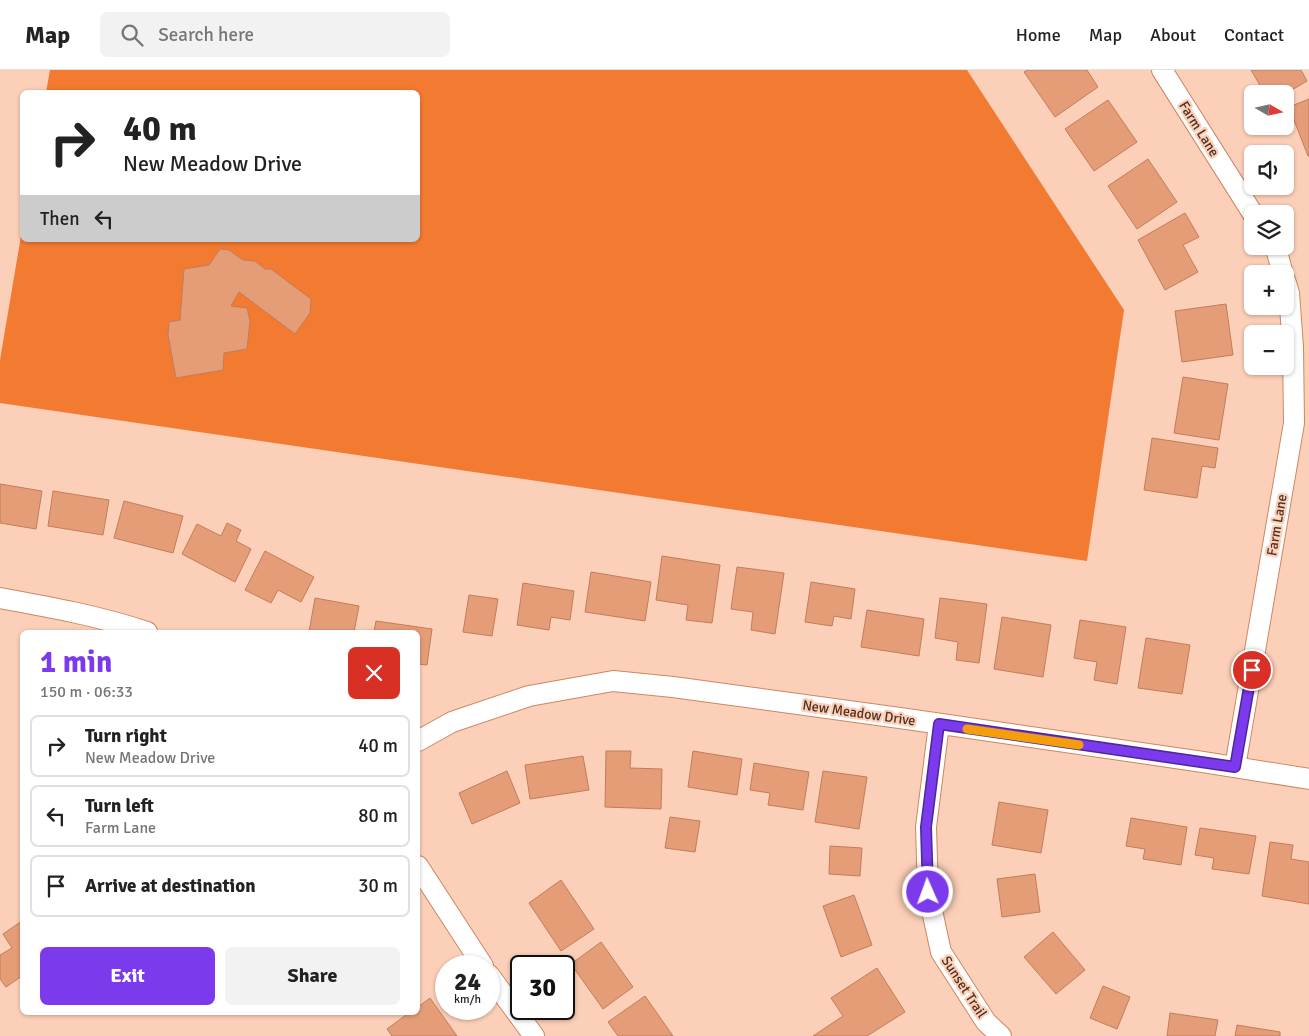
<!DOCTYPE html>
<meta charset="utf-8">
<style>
:root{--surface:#fff;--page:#f2f2f2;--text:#222;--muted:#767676;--line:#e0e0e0;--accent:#7c3aed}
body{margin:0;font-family:Signika,sans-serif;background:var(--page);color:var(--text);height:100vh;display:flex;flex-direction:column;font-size:19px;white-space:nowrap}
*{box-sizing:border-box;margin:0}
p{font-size:16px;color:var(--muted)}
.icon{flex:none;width:28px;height:28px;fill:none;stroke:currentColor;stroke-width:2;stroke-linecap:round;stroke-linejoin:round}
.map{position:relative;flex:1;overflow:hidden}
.panel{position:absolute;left:20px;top:560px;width:400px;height:385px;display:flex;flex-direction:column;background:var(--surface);border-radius:8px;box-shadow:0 1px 4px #0004}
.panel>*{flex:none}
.banner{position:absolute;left:20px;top:20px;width:400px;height:152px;border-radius:8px;box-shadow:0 1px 4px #0004;background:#fff;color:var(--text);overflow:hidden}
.needle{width:32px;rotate:99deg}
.controls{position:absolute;left:1244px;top:15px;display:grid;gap:10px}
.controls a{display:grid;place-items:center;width:50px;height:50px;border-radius:8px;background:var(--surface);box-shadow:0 1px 4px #0004;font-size:25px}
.speed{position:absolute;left:435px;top:885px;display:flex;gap:10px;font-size:25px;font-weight:700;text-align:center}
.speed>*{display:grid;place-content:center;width:65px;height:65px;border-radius:50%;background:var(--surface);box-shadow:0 1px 4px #0004;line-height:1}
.speed small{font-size:12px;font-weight:400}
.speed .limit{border:2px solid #111;border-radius:8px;background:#fff;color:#111}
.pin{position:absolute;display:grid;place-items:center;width:42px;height:42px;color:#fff;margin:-21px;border:2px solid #fff;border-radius:50%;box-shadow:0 1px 5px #0007}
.me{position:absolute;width:55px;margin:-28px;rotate:358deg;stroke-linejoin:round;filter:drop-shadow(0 0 4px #0008)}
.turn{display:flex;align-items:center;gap:18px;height:105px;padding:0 20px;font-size:22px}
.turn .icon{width:65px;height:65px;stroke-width:2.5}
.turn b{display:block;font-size:35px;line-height:42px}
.then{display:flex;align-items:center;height:48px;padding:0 20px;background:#0003;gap:10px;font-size:19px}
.round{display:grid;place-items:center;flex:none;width:52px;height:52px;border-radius:8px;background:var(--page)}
.head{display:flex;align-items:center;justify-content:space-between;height:85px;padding:0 20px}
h1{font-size:30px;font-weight:700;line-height:38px;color:var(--accent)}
.button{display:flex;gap:10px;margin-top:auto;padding:10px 20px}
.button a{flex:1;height:58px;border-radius:8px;background:var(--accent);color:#fff;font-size:20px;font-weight:700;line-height:58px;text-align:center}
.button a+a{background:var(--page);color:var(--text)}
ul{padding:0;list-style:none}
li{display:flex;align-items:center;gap:15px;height:62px;margin:0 10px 8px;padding:0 10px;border:2px solid var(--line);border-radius:8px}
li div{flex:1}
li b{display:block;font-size:19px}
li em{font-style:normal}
header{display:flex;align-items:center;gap:30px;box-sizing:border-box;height:70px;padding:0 25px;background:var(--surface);border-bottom:1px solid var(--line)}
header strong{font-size:24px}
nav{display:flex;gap:28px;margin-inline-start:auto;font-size:18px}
.search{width:350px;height:45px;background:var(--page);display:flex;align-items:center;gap:12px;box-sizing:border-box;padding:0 18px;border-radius:8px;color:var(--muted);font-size:19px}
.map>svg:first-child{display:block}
</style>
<header>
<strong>Map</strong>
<div class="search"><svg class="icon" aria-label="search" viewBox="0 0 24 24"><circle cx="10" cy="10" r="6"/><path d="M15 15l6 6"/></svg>Search here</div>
<nav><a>Home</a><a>Map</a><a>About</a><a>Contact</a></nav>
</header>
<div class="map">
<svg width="1309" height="966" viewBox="0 0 1309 966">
<rect width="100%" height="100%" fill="#fccfb8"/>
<path fill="#f27a31" d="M50,0H967L1124,240L1087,491L0,333V290L22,160V170H418V22H46Z"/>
<path fill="#e59d78" stroke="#c27d59" d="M1027,0H1087L1098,17L1055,47L1024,2Z
M1251,0H1301L1307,11L1285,24H1265Z
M1309,29V86H1308L1289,37Z
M1108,30L1137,72L1094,101L1065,59Z
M1148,89L1177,132L1137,159L1108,116Z
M1185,143L1199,167L1183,175L1198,202L1165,220L1138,170Z
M220,179L229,180L243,190L255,191L265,199H271L311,229L310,243L295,264L239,222L231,236L247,238L250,251L247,279L224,283L223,300L176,308L168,265L169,252L180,250L184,199L209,195Z
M1226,234L1233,285L1182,292L1175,241Z
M1183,307L1228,314L1219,370L1174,363Z
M1152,368L1218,378L1215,398L1202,396L1197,428L1144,420Z
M0,414L42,421L36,459L0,453Z
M53,421L109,430L103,465L48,456Z
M124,431L183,446L173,483L114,468Z
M227,453L241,460L236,471L251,479L235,512L182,484L197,454L221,466Z
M265,481L314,507L301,532L278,520L271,533L245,520Z
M662,486L720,495L712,553L686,550L688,535L656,530Z
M737,497L784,503L775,564L751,560L753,542L731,539Z
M591,502L651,512L645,551L585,542Z
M811,512L855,519L851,549L834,546L832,556L805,552Z
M523,513L574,521L570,550L551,547L549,560L517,555Z
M469,525L498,529L492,566L463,562Z
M315,528L359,536L354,562H309Z
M940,528L987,534L979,593L956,590L958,572L935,568Z
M867,540L924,549L919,586L861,577Z
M1002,547L1051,555L1043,607L994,599Z
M1080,550L1126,557L1117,614L1094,610L1097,592L1074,588Z
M376,551L432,559L427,595L418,594V562H374Z
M1146,568L1190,575L1182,624L1138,618Z
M606,681H631L630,698L662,699L661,739L605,737Z
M693,681L742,689L737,725L688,717Z
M583,686L589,720L530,729L525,695Z
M754,693L809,702L803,740L768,735L770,723L750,720Z
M507,701L520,733L472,754L459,723Z
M823,701L867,707L859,759L815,752Z
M999,732L1048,740L1041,783L992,775Z
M670,747L700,751L695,782L665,778Z
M1131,748L1187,757L1181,795L1143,789L1145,779L1126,776Z
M1200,758L1256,766L1249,804L1212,799L1214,788L1195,785Z
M1270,772L1293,775L1291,789L1309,792V834L1262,826Z
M830,776L862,778L860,806L829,804Z
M1035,804L1040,842L1002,847L997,809Z
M561,810L594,859L561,881L529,833Z
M854,825L872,875L841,887L823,836Z
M22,851V906L6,917L0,909V885L12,878L3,864Z
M1053,862L1085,900L1056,924L1024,887Z
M601,872L633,917L603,939L571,894Z
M877,898L905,942L867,966H813L843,946L831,928Z
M1103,916L1130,927L1117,959L1090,948Z
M645,926L673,966H618L608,952Z
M430,928L457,966H392L387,959L410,942H418V937Z
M1170,943L1218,950L1215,966H1167Z
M1237,955L1280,962V966H1235Z"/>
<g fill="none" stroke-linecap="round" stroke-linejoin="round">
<g stroke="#cd8762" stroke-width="22">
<path id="minor" d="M1162,0L1253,144
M1273,176L1277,182L1283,204
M0,528C50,537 99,546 147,562
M939,654L926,757L928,822L941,882L986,952L1001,966
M418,671L452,652L529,626L613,611L673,617L907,649L1203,692L1309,709
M1235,697L1294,353L1293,277L1289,223L1285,210
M418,796L483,896
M489,905L534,966"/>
</g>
<use href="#minor" stroke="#fff" stroke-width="20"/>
</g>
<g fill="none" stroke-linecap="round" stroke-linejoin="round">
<g stroke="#51269a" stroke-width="12">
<path id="route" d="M928,822L926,757L939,654L1235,697L1252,600"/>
</g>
<use href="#route" stroke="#7c3aed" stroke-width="9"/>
<path stroke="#f59e0b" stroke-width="9" d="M967,659L1079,675"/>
</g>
<g text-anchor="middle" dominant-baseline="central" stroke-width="4.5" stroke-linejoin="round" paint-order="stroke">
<g font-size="14" fill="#4e3021" stroke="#fccfb8">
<text transform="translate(1199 59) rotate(58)">Farm Lane</text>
<text transform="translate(1277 455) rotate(-80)">Farm Lane</text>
<text transform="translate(859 643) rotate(8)">New Meadow Drive</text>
<text transform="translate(964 917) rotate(57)">Sunset Trail</text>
</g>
</g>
</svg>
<div class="controls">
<a><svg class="needle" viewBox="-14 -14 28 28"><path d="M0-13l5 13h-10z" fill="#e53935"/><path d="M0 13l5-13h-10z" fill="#767676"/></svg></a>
<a><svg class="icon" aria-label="sound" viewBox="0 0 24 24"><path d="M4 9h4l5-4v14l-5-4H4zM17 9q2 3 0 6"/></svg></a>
<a><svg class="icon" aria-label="layers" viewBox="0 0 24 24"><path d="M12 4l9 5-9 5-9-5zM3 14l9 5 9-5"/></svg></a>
<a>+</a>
<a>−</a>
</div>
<div class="speed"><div>24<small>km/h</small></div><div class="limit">30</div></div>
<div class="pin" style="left:1252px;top:600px;background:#d93025"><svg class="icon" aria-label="arrive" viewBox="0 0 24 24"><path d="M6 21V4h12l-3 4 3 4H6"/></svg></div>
<svg class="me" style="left:928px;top:822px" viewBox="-20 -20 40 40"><circle r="17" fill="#7c3aed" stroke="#fff" stroke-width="3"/><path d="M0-11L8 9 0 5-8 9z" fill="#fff"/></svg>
<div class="banner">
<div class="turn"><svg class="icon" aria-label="right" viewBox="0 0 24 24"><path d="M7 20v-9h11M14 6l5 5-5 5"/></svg><div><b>40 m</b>New Meadow Drive</div></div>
<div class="then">Then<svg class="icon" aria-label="left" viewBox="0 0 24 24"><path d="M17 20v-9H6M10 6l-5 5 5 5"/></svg></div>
</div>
<section class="panel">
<div class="head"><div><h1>1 min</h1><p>150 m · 06:33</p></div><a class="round" style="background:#d93025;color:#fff"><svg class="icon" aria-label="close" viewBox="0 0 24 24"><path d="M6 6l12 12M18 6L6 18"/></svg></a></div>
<ul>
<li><svg class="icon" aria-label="right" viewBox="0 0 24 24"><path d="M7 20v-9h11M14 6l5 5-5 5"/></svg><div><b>Turn right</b><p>New Meadow Drive</p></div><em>40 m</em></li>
<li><svg class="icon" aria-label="left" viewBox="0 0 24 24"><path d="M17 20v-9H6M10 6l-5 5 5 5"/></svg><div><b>Turn left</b><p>Farm Lane</p></div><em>80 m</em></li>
<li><svg class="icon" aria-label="arrive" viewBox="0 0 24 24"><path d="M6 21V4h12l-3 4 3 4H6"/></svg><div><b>Arrive at destination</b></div><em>30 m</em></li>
</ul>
<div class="button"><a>Exit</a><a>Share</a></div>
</section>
</div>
